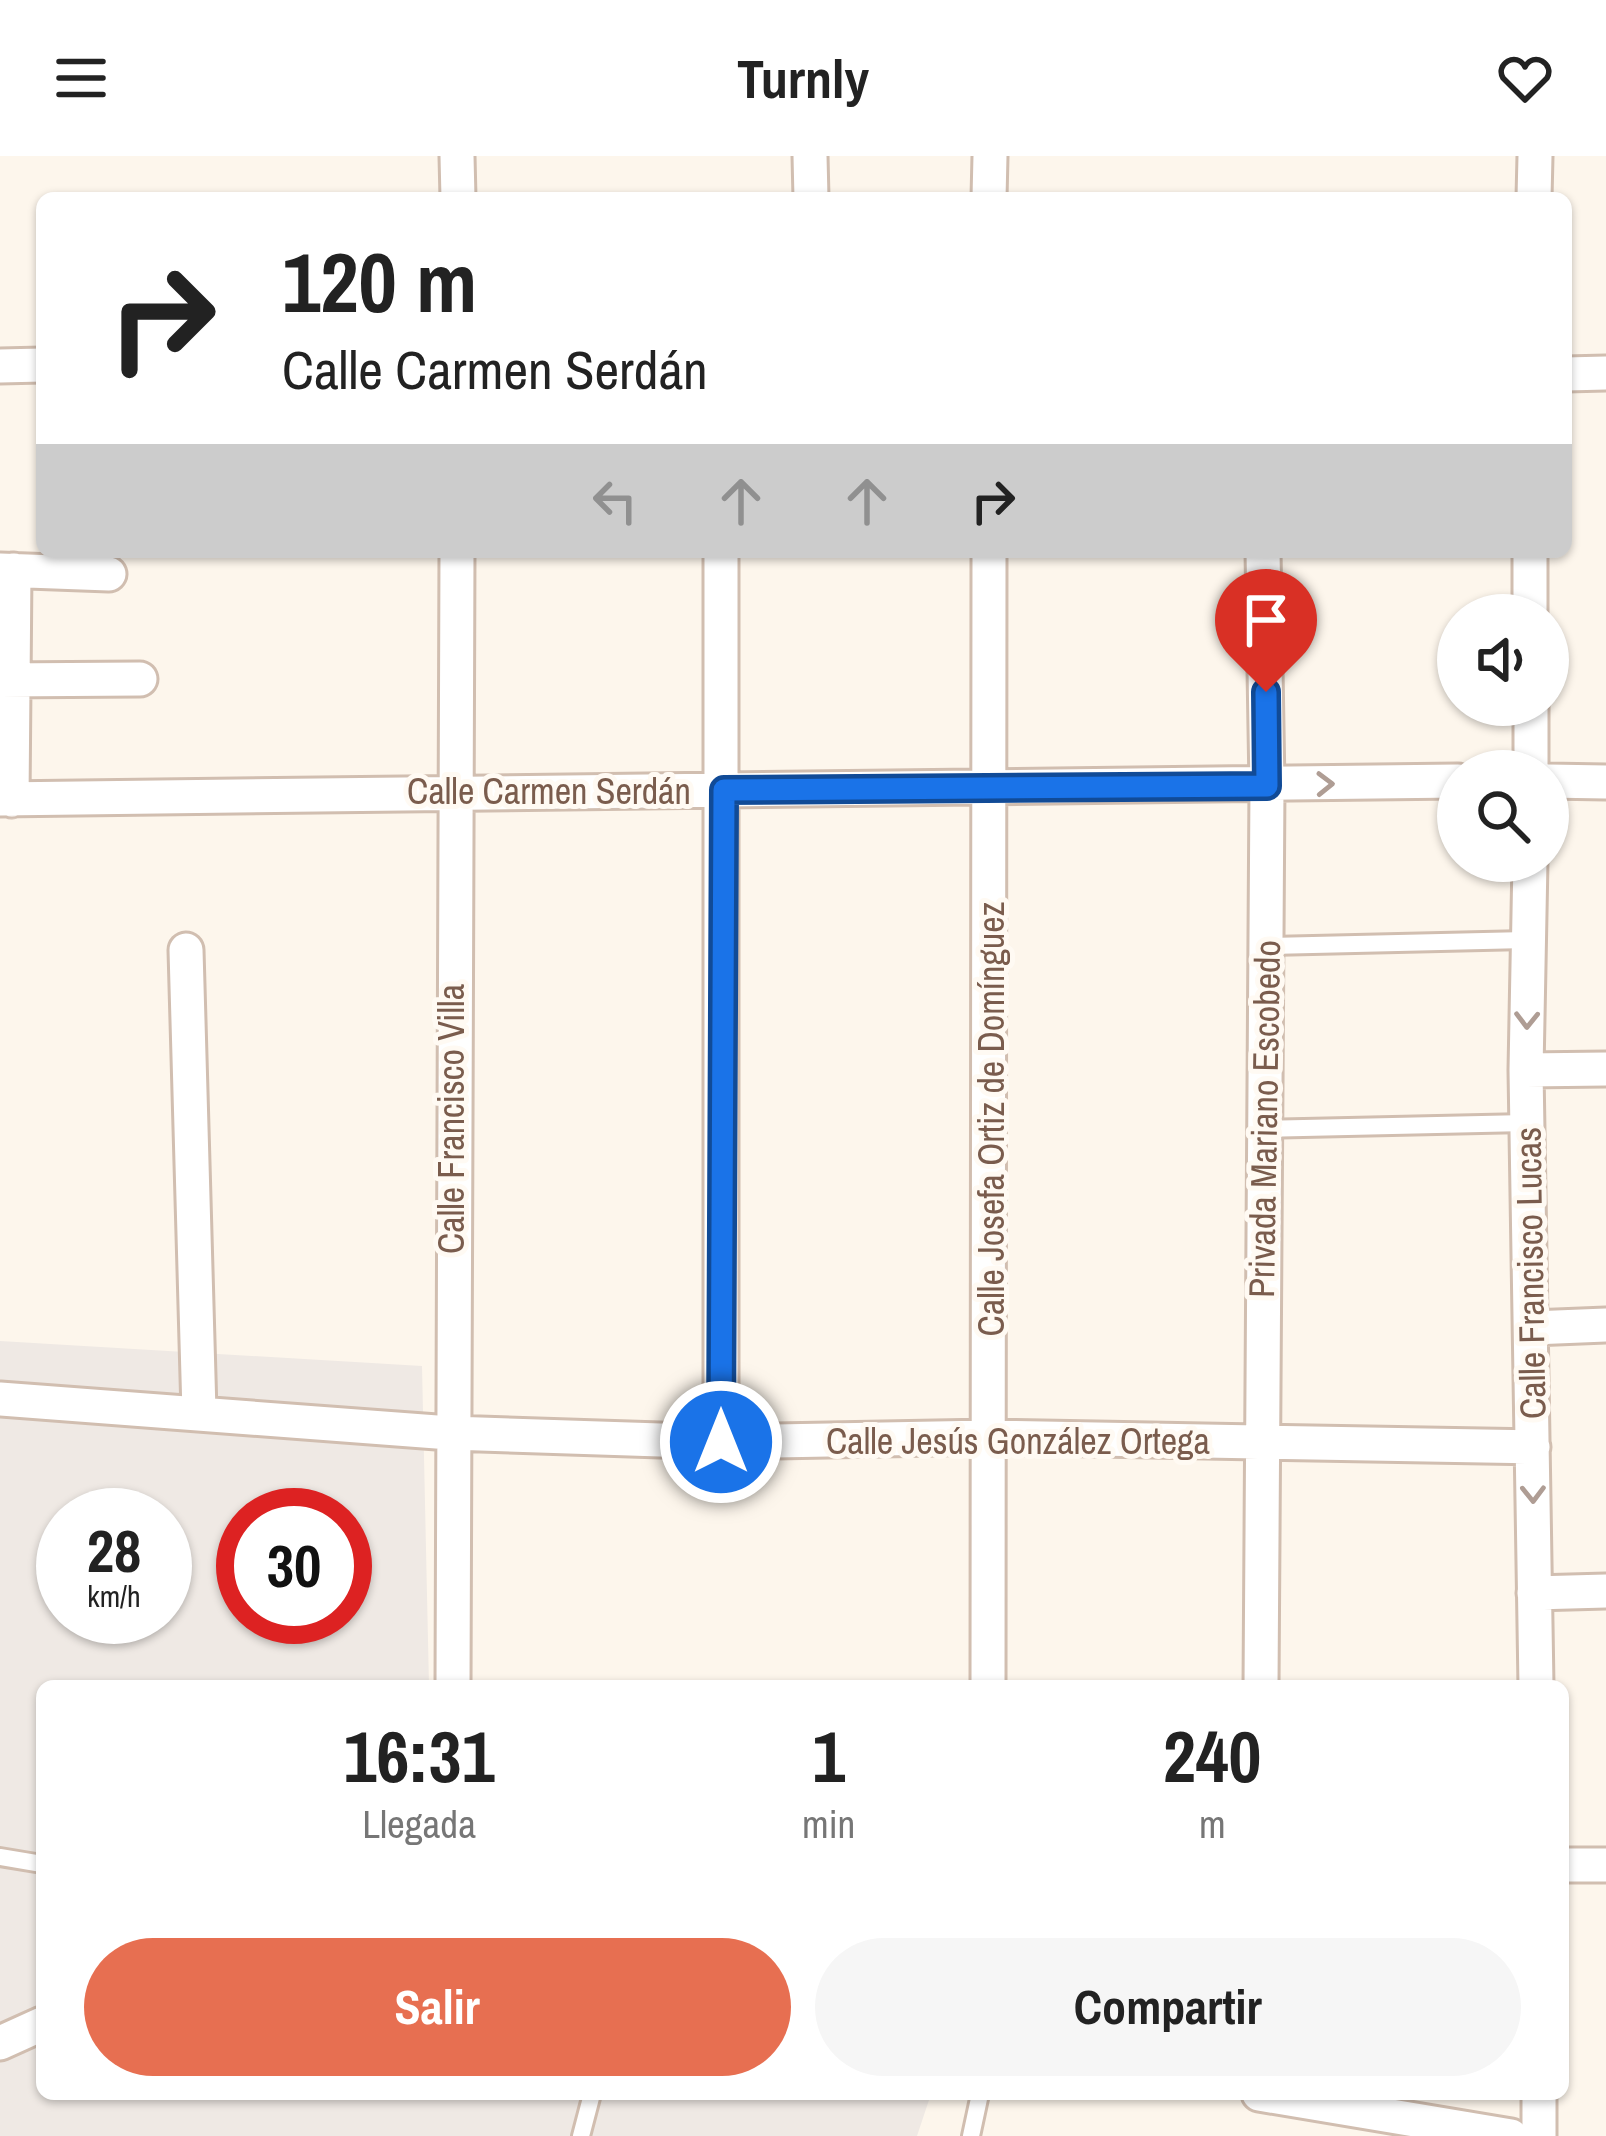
<!DOCTYPE html>
<html lang="es">
<meta charset="utf-8">
<style>
:root{--surface:#fff;--page:#f6f6f6;--text:#222;--muted:#767676;--accent:#e76f51}
body{margin:0;font-family:"Archivo Narrow",sans-serif;background:var(--page);color:var(--text);height:100vh;display:flex;flex-direction:column;font-size:45px;white-space:nowrap}
*{box-sizing:border-box;margin:0}
p{font-size:39px;color:var(--muted)}
.icon{flex:none;width:66px;height:66px;fill:none;stroke:currentColor;stroke-width:2;stroke-linecap:round;stroke-linejoin:round}
.map{position:relative;flex:1;overflow:hidden}
.sheet{position:absolute;left:36px;top:1524px;width:1533px;height:420px;display:flex;flex-direction:column;background:var(--surface);border-radius:18px;box-shadow:0 3px 9px #0004}
.sheet>*{flex:none}
.guide{position:absolute;left:36px;top:36px;width:1536px;height:366px;border-radius:18px;box-shadow:0 3px 9px #0004;background:#fff;color:var(--text);overflow:hidden}
.fabs{position:absolute;left:1437px;top:438px;display:grid;gap:24px}
.fabs a{display:grid;place-items:center;width:132px;height:132px;border-radius:50%;background:var(--surface);box-shadow:0 3px 9px #0004;font-size:60px}
.speed{position:absolute;left:36px;top:1332px;display:flex;gap:24px;font-size:60px;font-weight:700;text-align:center}
.speed>*{display:grid;place-content:center;width:156px;height:156px;border-radius:50%;background:var(--surface);box-shadow:0 3px 9px #0004;line-height:1}
.speed small{font-size:30px;font-weight:400}
.speed .limit{border:18px solid #d22;background:#fff;color:#111}
.pin{position:absolute;display:grid;place-items:center;width:102px;height:102px;color:#fff;margin:-123px -51px;border-radius:50% 50% 50% 0;rotate:-45deg;box-shadow:0 0 12px #0007}
.pin .icon{rotate:45deg}
.me{position:absolute;width:132px;margin:-66px;rotate:0deg;stroke-linejoin:round;filter:drop-shadow(0 0 9px #0008)}
.turn{display:flex;align-items:center;gap:42px;height:252px;padding:0 48px;font-size:54px}
.turn .icon{width:156px;height:156px;stroke-width:2.5}
.turn b{display:block;font-size:84px;line-height:102px}
.lanes{display:flex;align-items:center;height:114px;padding:0 48px;background:#0003;justify-content:center;gap:60px;direction:ltr}
.lanes .off{opacity:.35}
.eta{display:flex;justify-content:space-evenly;align-items:center;height:204px;text-align:center}
.eta b{font-size:72px;font-weight:700;line-height:84px}
.cta{display:flex;gap:24px;margin-top:auto;padding:24px 48px}
.cta a{flex:1;height:138px;border-radius:72px;background:var(--accent);color:#fff;font-size:48px;font-weight:700;line-height:138px;text-align:center}
.cta a+a{background:var(--page);color:var(--text)}
header{display:flex;justify-content:space-between;align-items:center;height:156px;padding:0 48px;background:var(--surface);font-size:54px;font-weight:700}
.map>svg:first-child{display:block}
</style>
<header><svg class="icon" aria-label="menu" viewBox="0 0 24 24"><path d="M4 6h16M4 12h16M4 18h16"/></svg>Turnly<svg class="icon" aria-label="heart" viewBox="0 0 24 24"><path d="M12 20l-8-8c-3-5 5-10 8-4 3-6 11-1 8 4z"/></svg></header>
<div class="map">
<svg width="1606" height="1980" viewBox="0 0 1606 1980">
<rect width="100%" height="100%" fill="#fdf6ec"/>
<path fill="#efe9e4" fill-rule="evenodd" d="M0,1185L422,1210L429,1530H42V1938H931L917,1980H0ZM63,1359H165V1461H63ZM243,1359H345V1461H243Z"/>
<g fill="none" stroke-linecap="round" stroke-linejoin="round">
<g stroke="#d1beb0" stroke-width="22">
<path id="lane" d="M1266,790L1529,784
M1264,973L1528,967
M0,1701L42,1708
M581,1980L592,1938
M971,1980L980,1938"/>
</g>
<g stroke="#d1beb0" stroke-width="39">
<path id="street" d="M457,0L458,42
M810,0L811,42
M989,42L990,0
M1534,42L1535,0
M0,210L42,209
M1566,218L1606,217
M721,396V1286
M1530,396V459
M0,414L109,418
M0,524L140,523
M1531,549V615
M1548,625L1606,626
M0,643L1458,625
M12,644L14,414
M1530,705L1526,914L1536,1530
M186,794L199,1256
M1526,914L1606,913
M1532,1172L1606,1169
M0,1243L450,1277L721,1286L989,1281L1533,1291
M1534,1437L1606,1435
M453,1530L457,396
M988,1530L989,396
M1261,1530L1267,630L1263,396
M1563,1709H1606
M0,1887L42,1868
M1259,1938L1511,1980
M1539,1938V1980"/>
</g>
<use href="#lane" stroke="#fff" stroke-width="16"/>
<use href="#street" stroke="#fff" stroke-width="33"/>
</g>
<defs><path id="oneway-chevron" d="M-2-3.5L2.5 0L-2 3.5" fill="none" stroke-width="1.6" stroke-linecap="round" stroke-linejoin="round" transform="scale(3)"/></defs>
<g stroke="#af9d94">
<use href="#oneway-chevron" transform="translate(1325 628) rotate(-1)"/>
<use href="#oneway-chevron" transform="translate(1527 864) rotate(91)"/>
<use href="#oneway-chevron" transform="translate(1533 1338) rotate(89)"/>
</g>
<g fill="none" stroke-linecap="round" stroke-linejoin="round">
<g stroke="#114b97" stroke-width="30">
<path id="route" d="M721,1286L724,634L1267,630L1266,536"/>
</g>
<use href="#route" stroke="#1a73e8" stroke-width="21"/>
</g>
<g text-anchor="middle" dominant-baseline="central" stroke-width="10" stroke-linejoin="round" paint-order="stroke">
<g font-size="36" fill="#7a5c4d" stroke="#fffaf3">
<text x="549" y="635">Calle Carmen Serdán</text>
<text transform="translate(451 963) rotate(-90)">Calle Francisco Villa</text>
<text transform="translate(991 963) rotate(-90)">Calle Josefa Ortiz de Domínguez</text>
<text transform="translate(1264 963) rotate(-89)">Privada Mariano Escobedo</text>
<text transform="translate(1530 1117) rotate(-91)">Calle Francisco Lucas</text>
<text x="1018" y="1285">Calle Jesús González Ortega</text>
</g>
</g>
</svg>
<div class="fabs">
<a><svg class="icon" aria-label="sound" viewBox="0 0 24 24"><path d="M4 9h4l5-4v14l-5-4H4zM17 9q2 3 0 6"/></svg></a>
<a><svg class="icon" aria-label="search" viewBox="0 0 24 24"><circle cx="10" cy="10" r="6"/><path d="M15 15l6 6"/></svg></a>
</div>
<div class="speed"><div>28<small>km/h</small></div><div class="limit">30</div></div>
<div class="pin" style="left:1266px;top:536px;background:#d93025"><svg class="icon" aria-label="arrive" viewBox="0 0 24 24"><path d="M6 21V4h12l-3 4 3 4H6"/></svg></div>
<svg class="me" style="left:721px;top:1286px" viewBox="-20 -20 40 40"><circle r="17" fill="#1a73e8" stroke="#fff" stroke-width="3"/><path d="M0-11L8 9 0 5-8 9z" fill="#fff"/></svg>
<div class="guide">
<div class="turn"><svg class="icon" aria-label="right" viewBox="0 0 24 24"><path d="M7 20v-9h11M14 6l5 5-5 5"/></svg><div><b>120 m</b>Calle Carmen Serdán</div></div>
<div class="lanes"><svg class="icon off" aria-label="left" viewBox="0 0 24 24"><path d="M17 20v-9H6M10 6l-5 5 5 5"/></svg><svg class="icon off" aria-label="ahead" viewBox="0 0 24 24"><path d="M12 20V5M6 11l6-6 6 6"/></svg><svg class="icon off" aria-label="ahead" viewBox="0 0 24 24"><path d="M12 20V5M6 11l6-6 6 6"/></svg><svg class="icon" aria-label="right" viewBox="0 0 24 24"><path d="M7 20v-9h11M14 6l5 5-5 5"/></svg></div>
</div>
<section class="sheet">
<div class="eta">
<div><b>16:31</b><p>Llegada</p></div>
<div><b>1</b><p>min</p></div>
<div><b>240</b><p>m</p></div>
</div>
<div class="cta"><a>Salir</a><a>Compartir</a></div>
</section>
</div>
